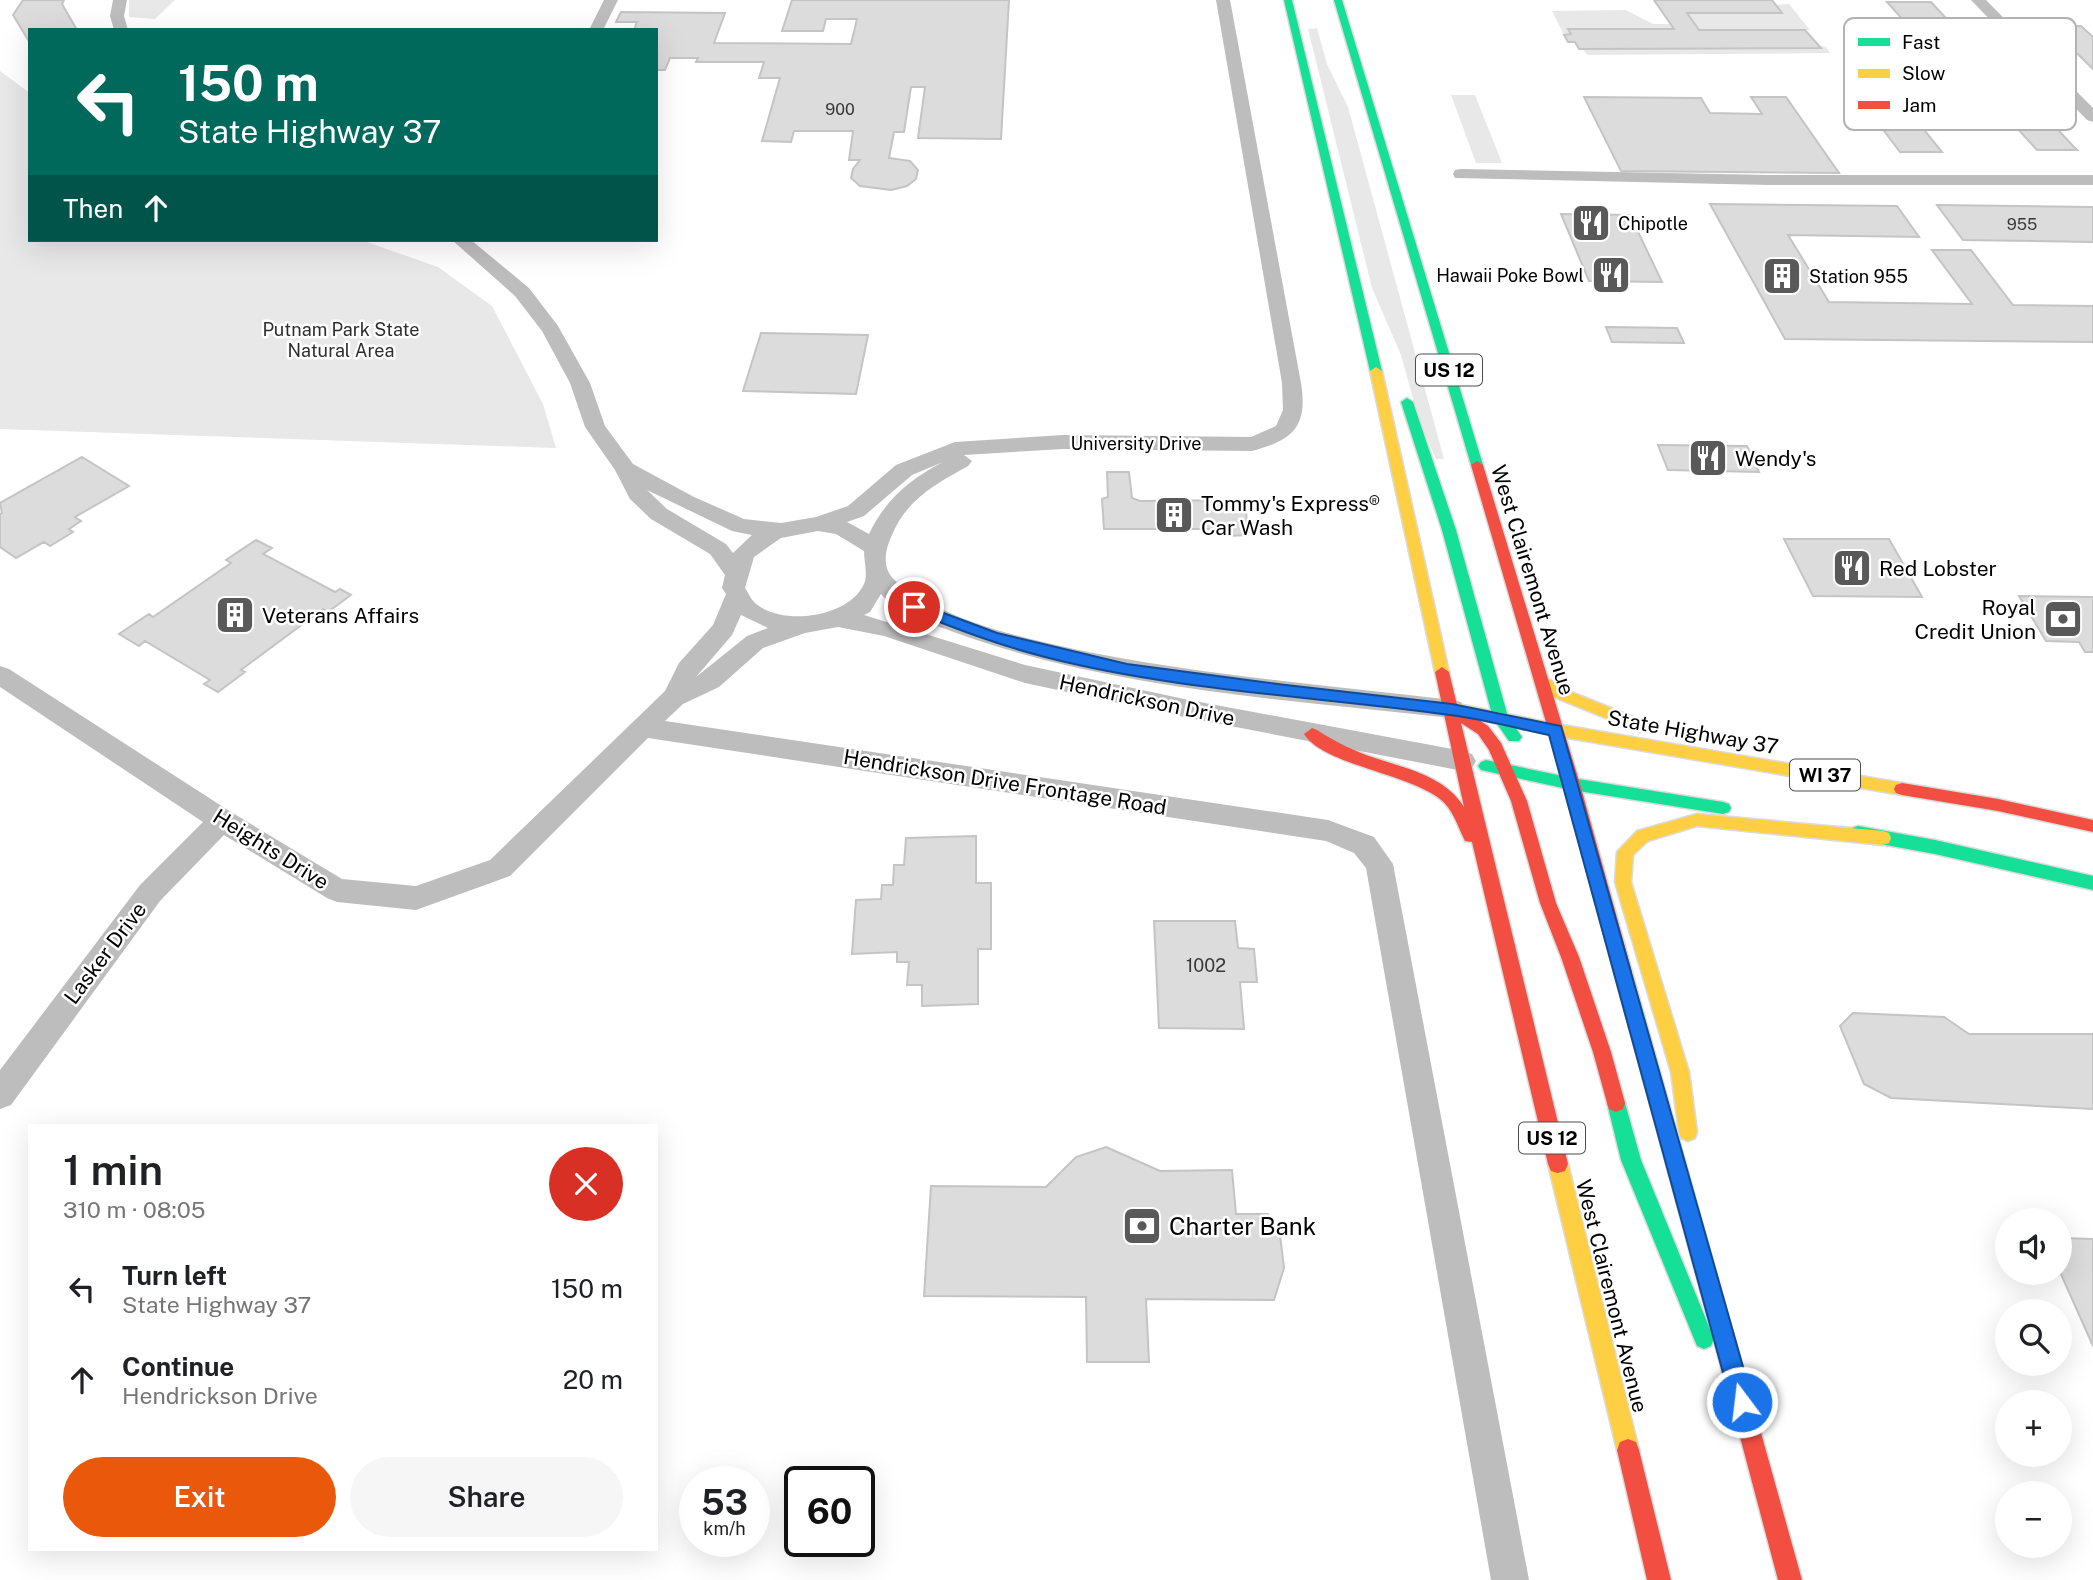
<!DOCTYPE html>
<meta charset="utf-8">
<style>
:root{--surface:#fff;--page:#f6f6f6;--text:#202124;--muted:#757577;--accent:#ea580c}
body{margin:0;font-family:"Public Sans",sans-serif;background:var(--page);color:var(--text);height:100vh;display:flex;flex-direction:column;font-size:26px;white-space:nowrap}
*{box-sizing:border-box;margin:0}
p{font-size:23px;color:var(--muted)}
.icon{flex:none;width:38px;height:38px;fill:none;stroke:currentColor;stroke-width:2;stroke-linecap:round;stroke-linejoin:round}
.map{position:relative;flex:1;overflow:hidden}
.side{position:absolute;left:28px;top:1124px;width:630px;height:427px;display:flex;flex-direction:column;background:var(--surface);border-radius:0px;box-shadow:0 7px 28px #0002}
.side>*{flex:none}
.top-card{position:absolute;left:28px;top:28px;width:630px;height:214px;border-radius:0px;box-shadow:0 7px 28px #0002;background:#00695c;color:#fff;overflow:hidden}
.controls{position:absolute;left:1995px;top:1208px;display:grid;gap:14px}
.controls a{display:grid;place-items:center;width:77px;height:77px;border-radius:50%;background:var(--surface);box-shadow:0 7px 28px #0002;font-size:35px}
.speed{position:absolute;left:679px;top:1466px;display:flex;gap:14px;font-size:35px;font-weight:700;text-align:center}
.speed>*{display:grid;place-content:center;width:91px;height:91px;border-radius:50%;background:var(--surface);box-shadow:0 7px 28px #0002;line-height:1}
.speed small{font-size:18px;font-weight:400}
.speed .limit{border:4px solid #111;border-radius:10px;background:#fff;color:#111}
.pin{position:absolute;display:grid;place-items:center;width:60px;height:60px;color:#fff;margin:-30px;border:4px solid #fff;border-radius:50%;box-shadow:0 2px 7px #0007}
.me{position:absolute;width:77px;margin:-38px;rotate:345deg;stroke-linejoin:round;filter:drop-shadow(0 0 5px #0008)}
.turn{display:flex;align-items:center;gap:24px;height:147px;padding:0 35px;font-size:32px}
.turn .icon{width:91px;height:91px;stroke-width:2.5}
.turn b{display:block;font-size:49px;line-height:60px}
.then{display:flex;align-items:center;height:66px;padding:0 35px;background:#0003;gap:14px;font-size:26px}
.round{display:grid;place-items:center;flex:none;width:74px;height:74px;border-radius:37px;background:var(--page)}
.head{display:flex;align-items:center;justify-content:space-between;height:119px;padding:0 35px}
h1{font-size:42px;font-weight:600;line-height:52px}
.action{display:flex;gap:14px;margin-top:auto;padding:14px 35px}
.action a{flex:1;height:80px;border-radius:42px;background:var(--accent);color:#fff;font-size:28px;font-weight:600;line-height:80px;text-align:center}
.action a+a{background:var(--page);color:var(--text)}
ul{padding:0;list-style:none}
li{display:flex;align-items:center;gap:21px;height:91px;padding:0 35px}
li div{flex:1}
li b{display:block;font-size:26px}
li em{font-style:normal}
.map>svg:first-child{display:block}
</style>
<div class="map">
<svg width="2093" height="1580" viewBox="0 0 2093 1580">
<rect width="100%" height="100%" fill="#fff"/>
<path fill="#e8e8e8" d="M129,0H175L155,19L129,17Z
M1789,4L1810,30H1699L1687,13H1781L1775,5Z
M1626,10L1653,24H1671L1674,29H1569L1571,34L1564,35L1552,11Z
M1317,28L1327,64L1348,107L1444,459H1436L1419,420L1401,355L1372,288L1308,29Z
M1818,45L1826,47L1830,53L1587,55L1583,49L1820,48Z
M0,71L30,93V240H361L438,267L492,306L543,404L556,448L0,429Z
M1451,95H1475L1502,163H1476Z"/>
<path fill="#dcdcdc" stroke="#c4c4c4" stroke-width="2" d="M23,0H64L62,4L77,30H30V43L13,15Z
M792,0H1009L1001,139L918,138L925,87H911L904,132H894L889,158L910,161L918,170L916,179L907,186L891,190L860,186L851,178L853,169L860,160H849L853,131H794L791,142L762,141L780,78H759L764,62H696L698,58H670L665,70H656V30H634L637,22H616L621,12L725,13L714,43L851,44L857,19H826L823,31H782Z
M1654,0H1772L1782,13H1687L1699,30H1805L1821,48L1579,49L1575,42H1568L1564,35L1571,34L1568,29H1674Z
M1887,2H1931L1958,31H1913Z
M2049,26H2081L2093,37V69Z
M1985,93H2023L2077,150H2037Z
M1857,95H1896L1942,152H1900Z
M1584,97L1701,98L1710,113L1762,114L1751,97H1786L1839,173L1621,171Z
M1710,204L1897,206L1919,237L1788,235L1829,302L1972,304L1932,250H1971L2013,305L2093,306V342L1785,339Z
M1937,205L2093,207V242L1963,240Z
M1561,214L1630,215L1662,282L1589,281Z
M1606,327L1677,328L1684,343L1612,342Z
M761,333L868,335L856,394L743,391Z
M1658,445L1747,446L1759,472L1668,470Z
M82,457L129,486L75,517L81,521L69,529L73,532L50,546L44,542L16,558L0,547V514L2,513L0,503Z
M1107,472H1129L1132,498L1140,501L1245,500L1248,535L1227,536L1219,534L1218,529H1104L1102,499L1108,497Z
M1784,539H1889L1922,597L1813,596Z
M256,540L272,548L263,554L335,592L340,589L351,595L328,612L323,609L241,670L245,672L218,692L204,684L210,680L145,641L139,646L119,634L149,614L153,617L231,563L226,560Z
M2019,596L2093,597V652H2085L2079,642L2046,641Z
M976,836V883H991V949H978V1004L922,1006V985H907L909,962H897V952L852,954L856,900L881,899L882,885H893L894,865H904L906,838Z
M1154,921H1235L1238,948L1254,949L1257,982H1240L1244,1029L1159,1028Z
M1853,1013L1944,1017L1969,1034H2093V1109L1891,1098L1864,1084L1840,1026Z
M1106,1147L1160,1171L1232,1170L1236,1214H1268L1280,1235L1284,1268L1274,1300L1146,1299L1149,1362H1087L1086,1297L924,1296L931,1186L1046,1187L1076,1157Z
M2060,1238L2093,1239V1346L2060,1272Z"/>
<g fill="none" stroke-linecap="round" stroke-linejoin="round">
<g stroke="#dbdbdb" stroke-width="3">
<path id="fast" d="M1284,0H1292L1382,371L1380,374L1376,375L1370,371Z
M1334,0H1342L1483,465L1481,468L1477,469L1471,465Z
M1407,398L1413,402L1456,530L1508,717L1522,737L1519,741H1509L1493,718L1442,530L1401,402Z
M1486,760L1572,778L1723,802L1729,804L1731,808L1729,812L1723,814L1572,790L1481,770L1478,766L1481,762Z
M1858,826L1935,840L2093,876V890L1935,854L1858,840L1852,838L1850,833L1852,828Z
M1616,1094L1623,1097L1625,1103L1641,1160L1714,1339L1711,1346L1704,1349L1697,1346L1621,1160L1607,1103L1609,1097Z"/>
</g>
<g stroke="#dbdbdb" stroke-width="3">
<path id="slow" d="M1376,367L1382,371L1449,672L1442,677L1435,672L1370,371Z
M1541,674L1564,689L1645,722L1648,726L1640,732L1554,697L1534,679Z
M1458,704L1556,724L1902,783L1908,785L1910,789L1908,793L1902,795L1556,736L1453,714L1450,710L1453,706Z
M1697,814L1883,831L1889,833L1891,838L1889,843L1883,845L1697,826L1648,841L1633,855L1631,882L1689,1072L1697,1132L1695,1138L1688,1141L1681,1138L1679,1132L1671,1072L1615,882L1617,852L1637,831Z
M1623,964L1629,967L1632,972L1761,1433L1758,1441L1750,1444L1742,1441L1739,1433L1614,972L1617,967Z
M1558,1155L1565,1157L1568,1164L1639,1450L1636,1458L1628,1461L1620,1458L1617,1450L1548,1164L1551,1157Z"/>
</g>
<g stroke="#dbdbdb" stroke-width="3">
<path id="jam" d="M1477,461L1483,465L1580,784L1632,972L1629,977L1623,980L1617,977L1614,972L1564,784L1471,465Z
M1442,667L1449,672L1457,705L1488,726L1501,743L1527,801L1556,903L1579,957L1611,1052L1625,1103L1623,1109L1616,1112L1609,1109L1607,1103L1593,1052L1561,957L1540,903L1511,801L1489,750L1478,734L1461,723L1568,1164L1565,1171L1558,1173L1551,1171L1548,1164L1472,842L1465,841C1458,827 1453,809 1440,799C1407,773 1324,765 1304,734L1312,728L1317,730C1333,740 1348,748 1366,755C1399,767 1444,774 1464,807L1435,672Z
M1902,783L1998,799L2093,820V832L1998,811L1902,795L1896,793L1894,789L1896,785Z
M1750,1422L1758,1425L1761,1433L1802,1580H1778L1739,1433L1742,1425Z
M1628,1439L1636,1442L1639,1450L1671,1580H1647L1617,1450L1620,1442Z"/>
</g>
<path fill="#bdbdbd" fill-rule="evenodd" d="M113,0H127L124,16L128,30H114L110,16Z
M604,0H618L603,30H589Z
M1216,0H1230L1301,383C1308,427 1293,440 1252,451L1063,449L964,455L972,461L968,466C937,483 906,500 892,535C887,545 883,560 888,571C891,579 903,587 910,592C958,623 1019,637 1074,649C1199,675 1326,685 1452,700L1461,702L1464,709L1461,716L1452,718C1284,699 1110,690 951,631C927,622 898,614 881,594L870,612L864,615L1025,665L1189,700L1463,751L1472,754L1476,761L1472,768L1463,771L1189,718L1025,683L884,636L838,627L805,633L763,648L719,687L683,704L665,721L1328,820L1374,837L1393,864L1529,1580H1491L1366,868L1354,853L1326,841L648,738L510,876L416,910L337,902L327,898L224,835L160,901L11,1105L0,1109V1070L140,885L203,822L0,687V666L9,669L231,812L342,879L416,886L490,860L665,691L679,663L713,625L726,594L722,588L725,575L710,554L651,519L630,499L615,470L585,427L570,383L542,331L515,296L452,240H471L529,288L558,326L590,383L605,426L633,464L694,497L744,519L781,523L816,517L848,506L896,465L955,442L1063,435L1251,437L1276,426L1283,410L1282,383ZM943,462C910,479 885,500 869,534L847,522L864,516L912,475ZM647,490L732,531L752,535L733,553L726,544L667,509ZM818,531L836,534L864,551C864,561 868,575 864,584C849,618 780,627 754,602C750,598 748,592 745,588L754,557L781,538ZM741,615L768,628L747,636L696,677L732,635Z
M1971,0H1986L2093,108V122L2087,120Z
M1461,169L1770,175H2093V185H1770L1455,178L1453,174L1455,170Z"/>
<use href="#fast" fill="#16e098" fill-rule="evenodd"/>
<use href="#slow" fill="#ffcf43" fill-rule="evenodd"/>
<use href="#jam" fill="#f24e42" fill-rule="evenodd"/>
</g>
<path fill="#1a73e8" stroke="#114b97" stroke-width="2" d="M914,602L997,633L1127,664L1286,685L1452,704L1561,726L1753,1402L1749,1410L1742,1413L1734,1410L1731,1402L1549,735C1516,728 1483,719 1450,715C1315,696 1177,691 1045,657C998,645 954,628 909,610V603Z"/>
<defs>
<g id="restaurant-square" transform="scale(2.0125)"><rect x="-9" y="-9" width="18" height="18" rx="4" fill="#595959" stroke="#fff"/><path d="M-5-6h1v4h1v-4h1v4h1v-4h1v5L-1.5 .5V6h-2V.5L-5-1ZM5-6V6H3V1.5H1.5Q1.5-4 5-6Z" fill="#fff"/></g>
<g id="building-square" transform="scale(2.0125)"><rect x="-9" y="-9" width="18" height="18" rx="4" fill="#595959" stroke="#fff"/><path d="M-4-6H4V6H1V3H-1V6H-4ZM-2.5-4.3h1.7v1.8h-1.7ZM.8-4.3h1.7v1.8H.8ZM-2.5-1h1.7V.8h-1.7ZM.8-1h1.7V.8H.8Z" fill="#fff"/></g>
<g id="bank-square" transform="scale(2.0125)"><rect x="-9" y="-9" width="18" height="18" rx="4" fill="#595959" stroke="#fff"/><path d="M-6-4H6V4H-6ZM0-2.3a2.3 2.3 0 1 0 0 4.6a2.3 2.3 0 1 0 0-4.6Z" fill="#fff"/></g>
</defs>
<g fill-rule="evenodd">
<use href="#restaurant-square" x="1591" y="223"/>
<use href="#restaurant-square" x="1611" y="275"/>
<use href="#building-square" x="1782" y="276"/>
<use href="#restaurant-square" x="1708" y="458"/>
<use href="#building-square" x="1174" y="515"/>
<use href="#restaurant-square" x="1852" y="568"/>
<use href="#building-square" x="235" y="615"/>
<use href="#bank-square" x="2063" y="619"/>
<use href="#bank-square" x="1142" y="1226"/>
</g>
<g text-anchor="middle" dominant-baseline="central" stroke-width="5" stroke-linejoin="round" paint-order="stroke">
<g font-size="16" fill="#373737">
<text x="840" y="109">900</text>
<text x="2022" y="224">955</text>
</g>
<g font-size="18" fill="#000" stroke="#fff" text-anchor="start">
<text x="1618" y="223">Chipotle</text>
<text x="1584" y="275" text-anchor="end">Hawaii Poke Bowl</text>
<text x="1809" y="276">Station 955</text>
</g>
<g font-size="18" fill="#2d2d2d" stroke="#fff">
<text x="341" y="329">Putnam Park State<tspan x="341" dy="21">Natural Area</tspan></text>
</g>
<g font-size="18" fill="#000" stroke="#fff">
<text x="1136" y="443">University Drive</text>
</g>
<g font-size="18" fill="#373737">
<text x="1206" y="965">1002</text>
</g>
<g fill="#fff" stroke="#4c4c4c" stroke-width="2">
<rect x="1416" y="354.5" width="66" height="31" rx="5"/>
<rect x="1790" y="759.5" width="70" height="31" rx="5"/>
<rect x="1519" y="1122.5" width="66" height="31" rx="5"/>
</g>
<g font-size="19" font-weight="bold" fill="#000">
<text x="1449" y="370">US 12</text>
<text x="1825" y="775">WI 37</text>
<text x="1552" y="1138">US 12</text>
</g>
<g font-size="21" fill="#000" stroke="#fff" text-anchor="start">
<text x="1735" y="458">Wendy's</text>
<text x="1201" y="503">Tommy's Express®<tspan x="1201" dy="24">Car Wash</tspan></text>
<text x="1879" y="568">Red Lobster</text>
<text x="2036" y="607" text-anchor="end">Royal<tspan x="2036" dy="24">Credit Union</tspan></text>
<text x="262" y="615">Veterans Affairs</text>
</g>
<g font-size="21" fill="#000" stroke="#fff">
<text transform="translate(1533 580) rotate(73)">West Clairemont Avenue</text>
<text transform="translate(1147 700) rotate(12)">Hendrickson Drive</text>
<text transform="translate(1693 732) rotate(10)">State Highway 37</text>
<text transform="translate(1005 782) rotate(9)">Hendrickson Drive Frontage Road</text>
<text transform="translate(271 849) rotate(32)">Heights Drive</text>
<text transform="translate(105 953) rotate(-53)">Lasker Drive</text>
<text transform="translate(1612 1296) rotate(76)">West Clairemont Avenue</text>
</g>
<g font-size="24" fill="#000" stroke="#fff" text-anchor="start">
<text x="1169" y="1226">Charter Bank</text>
</g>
</g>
<rect x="1844" y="18" width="232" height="112" rx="10" fill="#fff" stroke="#b2b2b2" stroke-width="2"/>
<rect x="1858" y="38" width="32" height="8" fill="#16e098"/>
<rect x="1858" y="69" width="32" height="9" fill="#ffcf43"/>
<rect x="1858" y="101" width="32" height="8" fill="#f24e42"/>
<g font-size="19" fill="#000">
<text x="1902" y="49">Fast</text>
<text x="1902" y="80">Slow</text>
<text x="1902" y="112">Jam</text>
</g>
</svg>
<div class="controls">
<a><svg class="icon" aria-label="sound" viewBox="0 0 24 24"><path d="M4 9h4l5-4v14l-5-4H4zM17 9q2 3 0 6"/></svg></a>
<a><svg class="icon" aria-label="search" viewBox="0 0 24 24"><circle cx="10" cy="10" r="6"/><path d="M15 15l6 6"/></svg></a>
<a>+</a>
<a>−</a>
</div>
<div class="speed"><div>53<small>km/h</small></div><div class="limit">60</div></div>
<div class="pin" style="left:914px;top:607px;background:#d93025"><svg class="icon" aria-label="arrive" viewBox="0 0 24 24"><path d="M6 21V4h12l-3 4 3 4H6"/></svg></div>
<svg class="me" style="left:1742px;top:1402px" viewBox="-20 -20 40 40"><circle r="17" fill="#1a73e8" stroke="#fff" stroke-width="3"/><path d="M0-11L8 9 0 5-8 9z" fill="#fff"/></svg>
<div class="top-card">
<div class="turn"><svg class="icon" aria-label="left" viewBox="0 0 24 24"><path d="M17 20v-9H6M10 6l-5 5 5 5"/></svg><div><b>150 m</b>State Highway 37</div></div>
<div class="then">Then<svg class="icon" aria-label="ahead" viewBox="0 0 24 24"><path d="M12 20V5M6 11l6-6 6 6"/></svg></div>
</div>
<section class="side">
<div class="head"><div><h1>1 min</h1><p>310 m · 08:05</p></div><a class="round" style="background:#d93025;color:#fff"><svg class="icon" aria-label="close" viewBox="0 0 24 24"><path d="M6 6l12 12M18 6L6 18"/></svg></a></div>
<ul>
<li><svg class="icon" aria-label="left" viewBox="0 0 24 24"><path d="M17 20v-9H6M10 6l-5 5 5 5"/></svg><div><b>Turn left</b><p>State Highway 37</p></div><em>150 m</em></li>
<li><svg class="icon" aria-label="ahead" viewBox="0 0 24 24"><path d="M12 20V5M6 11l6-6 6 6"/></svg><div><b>Continue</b><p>Hendrickson Drive</p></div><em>20 m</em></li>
</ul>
<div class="action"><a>Exit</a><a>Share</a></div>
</section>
</div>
